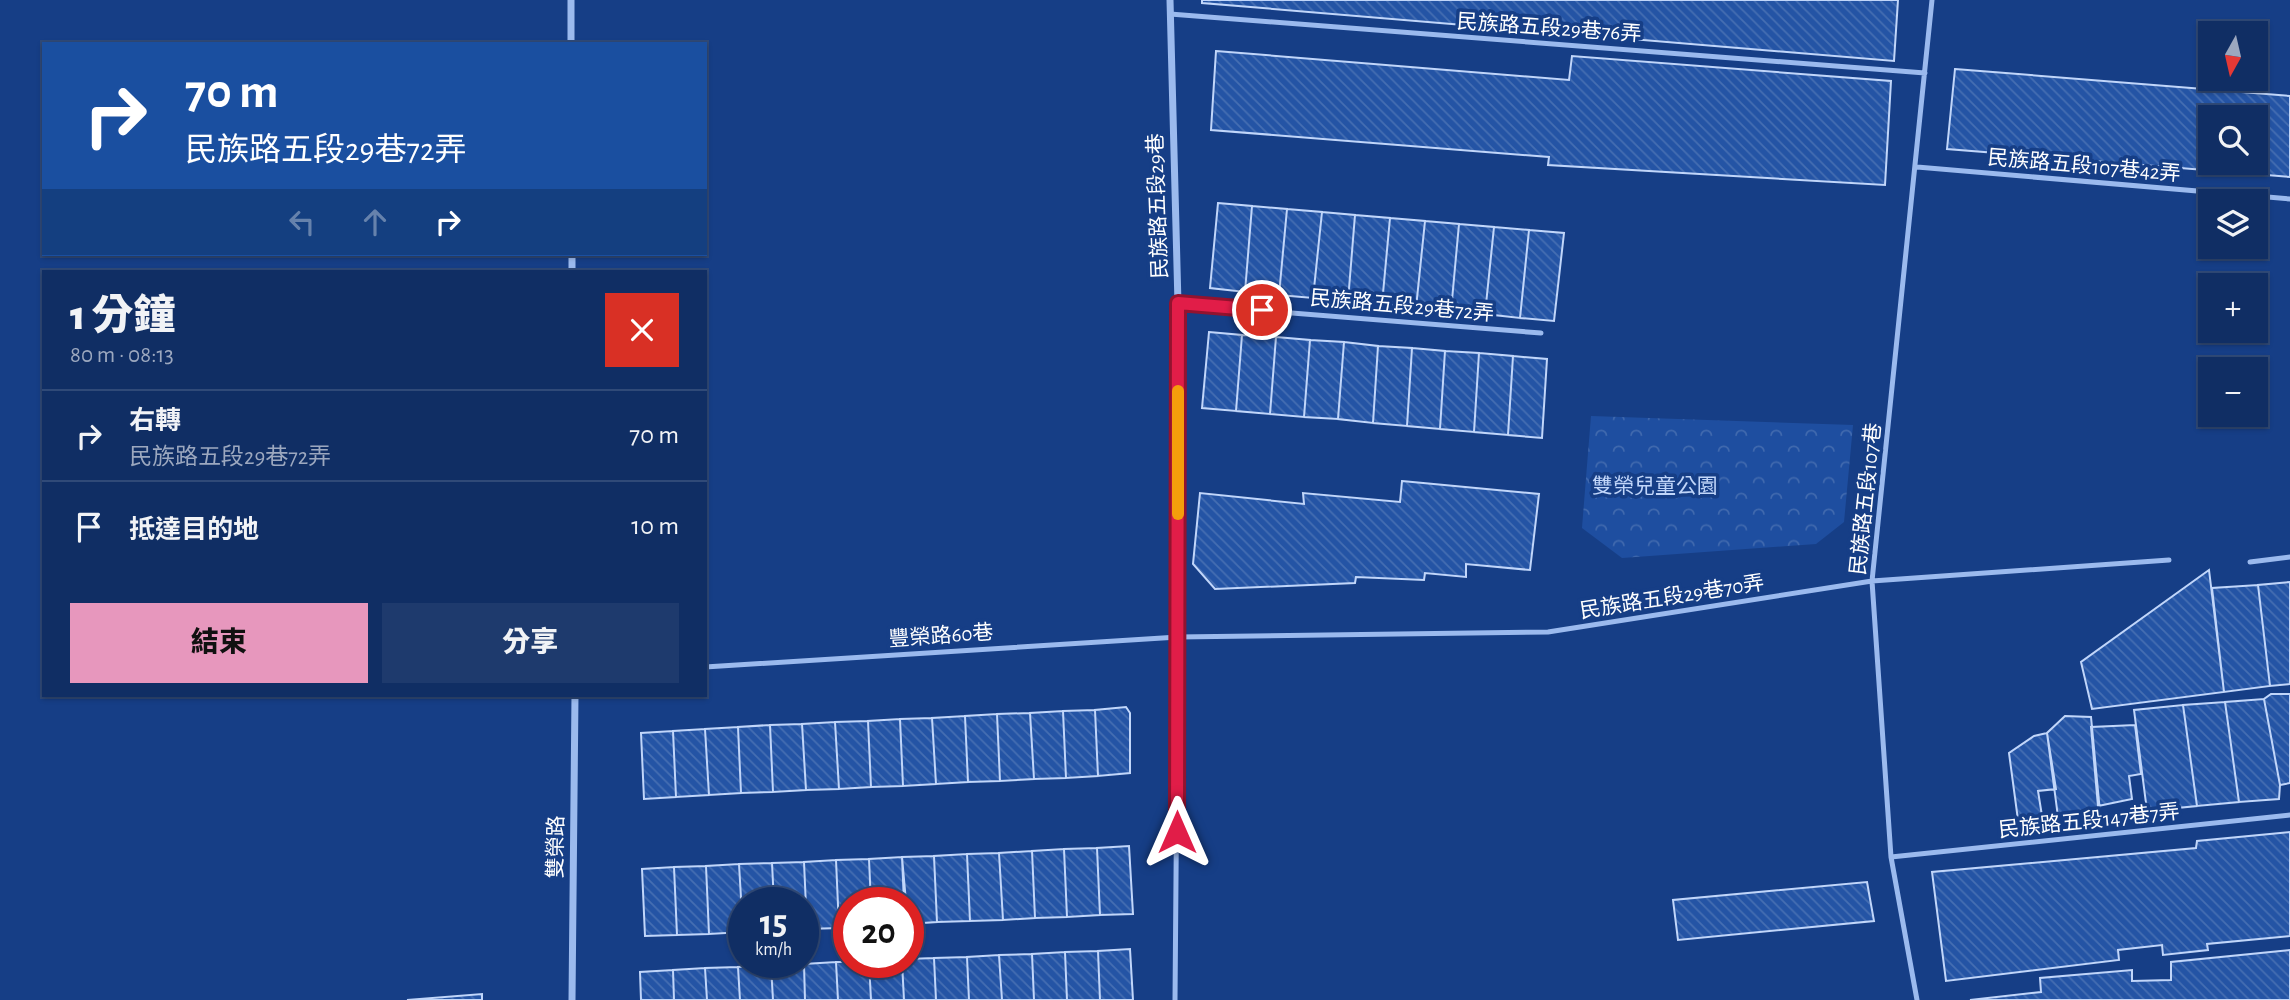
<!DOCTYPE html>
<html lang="zh-TW">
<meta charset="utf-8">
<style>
:root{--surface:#102e64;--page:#1e3a6d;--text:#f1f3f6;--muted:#9ca8bf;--line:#304a78;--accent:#e797bd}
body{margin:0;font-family:"Alegreya Sans","Noto Sans TC",sans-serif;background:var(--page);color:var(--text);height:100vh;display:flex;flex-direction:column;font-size:26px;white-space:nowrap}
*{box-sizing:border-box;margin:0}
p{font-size:23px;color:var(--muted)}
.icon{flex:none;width:38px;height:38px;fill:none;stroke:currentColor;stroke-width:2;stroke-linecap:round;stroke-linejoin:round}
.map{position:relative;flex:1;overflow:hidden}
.side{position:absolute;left:42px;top:270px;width:665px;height:427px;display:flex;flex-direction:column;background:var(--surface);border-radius:0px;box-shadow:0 2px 5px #0004,0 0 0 2px var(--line)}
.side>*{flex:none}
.top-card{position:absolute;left:42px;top:42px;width:665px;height:214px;border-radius:0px;box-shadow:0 2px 5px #0004,0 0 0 2px var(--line);background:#1a4fa0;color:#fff;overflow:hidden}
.needle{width:46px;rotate:188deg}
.controls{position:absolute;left:2198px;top:21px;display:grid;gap:14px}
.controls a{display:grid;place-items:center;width:70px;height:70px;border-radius:0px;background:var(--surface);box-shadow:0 2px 5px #0004,0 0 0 2px var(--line);font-size:35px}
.speed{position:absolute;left:728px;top:887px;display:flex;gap:14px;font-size:35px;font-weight:700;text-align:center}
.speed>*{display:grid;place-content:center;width:91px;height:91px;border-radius:50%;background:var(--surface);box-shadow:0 2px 5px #0004,0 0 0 2px var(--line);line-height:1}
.speed small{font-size:18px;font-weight:400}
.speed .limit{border:10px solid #d22;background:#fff;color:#111}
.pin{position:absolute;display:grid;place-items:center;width:60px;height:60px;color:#fff;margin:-30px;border:4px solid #fff;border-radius:50%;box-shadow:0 2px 7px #0007}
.me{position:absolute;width:77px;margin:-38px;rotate:0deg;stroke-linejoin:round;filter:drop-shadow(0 0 5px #0008)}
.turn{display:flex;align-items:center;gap:24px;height:147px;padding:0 28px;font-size:32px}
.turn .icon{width:91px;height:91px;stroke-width:2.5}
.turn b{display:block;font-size:49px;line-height:60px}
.lanes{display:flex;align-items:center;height:66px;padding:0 28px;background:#0003;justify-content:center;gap:35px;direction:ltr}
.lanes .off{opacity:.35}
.round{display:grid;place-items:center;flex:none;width:74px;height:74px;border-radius:0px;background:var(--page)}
.headline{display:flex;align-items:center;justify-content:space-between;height:119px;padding:0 28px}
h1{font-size:42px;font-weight:800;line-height:52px}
.button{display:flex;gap:14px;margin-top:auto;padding:14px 28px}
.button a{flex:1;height:80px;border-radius:0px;background:var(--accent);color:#111;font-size:28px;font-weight:800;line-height:80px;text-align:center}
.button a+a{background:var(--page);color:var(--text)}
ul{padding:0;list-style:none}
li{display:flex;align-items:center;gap:21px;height:91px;padding:0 28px;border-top:2px solid var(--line)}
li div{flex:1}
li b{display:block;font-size:26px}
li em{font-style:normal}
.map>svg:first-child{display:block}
</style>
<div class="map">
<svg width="2290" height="1000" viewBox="0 0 2290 1000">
<defs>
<pattern id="park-crowns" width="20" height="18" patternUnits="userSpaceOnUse" patternTransform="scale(1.75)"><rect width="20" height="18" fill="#1e4ea0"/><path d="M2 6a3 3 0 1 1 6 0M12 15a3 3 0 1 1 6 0" fill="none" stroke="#4069ae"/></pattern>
<pattern id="building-back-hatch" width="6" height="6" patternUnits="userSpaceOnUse" patternTransform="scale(1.75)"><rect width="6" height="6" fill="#2454a5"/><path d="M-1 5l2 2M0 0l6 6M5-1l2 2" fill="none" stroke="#456eb2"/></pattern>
</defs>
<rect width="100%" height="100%" fill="#163e86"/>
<path fill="url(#park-crowns)" d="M1591,416L1853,425L1844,522L1816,544L1622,558L1582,528Z"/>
<path fill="url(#building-back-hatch)" stroke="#c1d6fa" stroke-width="2" fill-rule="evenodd" d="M1202,0H1898L1894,61L1202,3Z
M1216,51L1569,80L1572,56L1891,81L1885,185L1548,165L1549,157L1211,130Z
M1955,69L2290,96V177L1947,149ZM2210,117H2256V163H2210Z
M1218,203L1252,206L1245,292L1210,288Z
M1252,206L1287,209L1279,295L1245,292Z
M1287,209L1322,212L1313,298L1279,295Z
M1322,212L1355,215L1348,301L1313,298Z
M1355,215L1390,218L1382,304L1348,301Z
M1390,218L1425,221L1416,308L1382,304Z
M1425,221L1459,224L1451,311L1416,308Z
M1459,224L1494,227L1485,314L1451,311Z
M1494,227L1529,230L1520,318L1485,314Z
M1529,230L1564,233L1554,321L1520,318Z
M1209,332L1242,335L1236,411L1202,408Z
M1242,335L1276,337L1270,414L1236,411Z
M1276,337L1310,340L1304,417L1270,414Z
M1310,340L1344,342L1338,419L1304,417Z
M1344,342L1378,346L1373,423L1338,419Z
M1378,346L1412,348L1407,426L1373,423Z
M1412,348L1445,351L1440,429L1407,426Z
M1445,351L1479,353L1474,432L1440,429Z
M1479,353L1513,356L1508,435L1474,432Z
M1513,356L1547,359L1542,438L1508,435Z
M1402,481L1539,494L1530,570L1466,564V577L1425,573L1424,580L1356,577L1355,583L1215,589L1193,564L1200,493L1304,504L1303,493L1400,502Z
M2209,570L2224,692L2092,709L2081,662Z
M2290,582V684L2270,686L2258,585Z
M2258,585L2270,686L2224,692L2212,588Z
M2271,694H2290V783L2280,785L2264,699Z
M2264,699L2280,785L2279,799L2239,802L2225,702Z
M2225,702L2239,802L2197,806L2183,705Z
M2183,705L2197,806L2147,811L2134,710Z
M1126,707L1130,713V773L1098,776L1095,710Z
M1095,710L1098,776L1066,778L1063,711Z
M1063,711L1066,778L1034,779L1030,713Z
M1030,713L1034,779L1000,781L997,714Z
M997,714L1000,781L968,782L965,716Z
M965,716L968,782L936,784L932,718Z
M2065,716L2091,717L2100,812L2058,817L2047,733Z
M932,718L936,784L903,786L900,719Z
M900,719L903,786L871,787L868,721Z
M868,721L871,787L839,789L835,722Z
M835,722L839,789L806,790L802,724Z
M802,724L806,790L773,792L770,725Z
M770,725L773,792L741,793L738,727Z
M2135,725L2141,774L2129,776L2132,799L2098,806L2091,727Z
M738,727L741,793L709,795L705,729Z
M705,729L709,795L676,797L673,731Z
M673,731L676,797L644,799L641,733Z
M2047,733L2056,789L2038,791L2042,816L2018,820L2009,753L2034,736Z
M2290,832V936L2207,944L2208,950L2163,955L2162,945L2118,950L2119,960L1946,981L1932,872L2196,848L2197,841Z
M1129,846L1133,914L1100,915L1097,848Z
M1097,848L1100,915L1067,917L1064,849Z
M1064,849L1067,917L1035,918L1032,851Z
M1032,851L1035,918L1003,920L999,853Z
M999,853L1003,920L970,921L967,854Z
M967,854L970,921L937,922L934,856Z
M934,856L937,922L908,924L902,857Z
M902,857L904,903H871L869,859Z
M869,859L871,903H849V927L839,928L836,860Z
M836,860L839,928L807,929L804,862Z
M804,862L807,929H803V903H774L772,863Z
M772,863L774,903H744L743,932L739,864Z
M739,864L743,932L709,934L706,866Z
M706,866L709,934L677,935L674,867Z
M674,867L677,935L645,936L642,869Z
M1867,882L1874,921L1678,940L1673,900Z
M1130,949L1133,1000H1100L1098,951Z
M2290,950V1000H1970L2041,992L2040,978L2132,970V981L2171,980V962Z
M1098,951L1100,1000H1067L1065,952Z
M1065,952L1067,1000H1034L1032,954Z
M1032,954L1034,1000H1002L999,955Z
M999,955L1002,1000H969L967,957Z
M967,957L969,1000H936L934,958Z
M934,958L936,1000H904L902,962H908V959Z
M836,962L838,1000H805L804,964Z
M836,962H869L871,1000H838Z
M869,962H902L904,1000H871Z
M804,964L805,1000H773L771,965Z
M771,965L773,1000H740L738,967Z
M738,967L740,1000H707L705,968Z
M705,968L707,1000H674L673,970Z
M673,970L674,1000H641L640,972Z
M482,994V1000H407Z"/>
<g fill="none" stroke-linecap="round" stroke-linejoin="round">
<path stroke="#9bbaee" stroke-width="5" d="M1170,14L1925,73
M1917,167L2290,199
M1178,304L1541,333
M2250,562L2290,557
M705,667L1178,637L1548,632L1872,581L2169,560
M1891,857L2290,815
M1175,1000L1178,637
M1917,1000L1891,857L1872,581L1932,0"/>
<path stroke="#9bbaee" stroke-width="7" d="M571,0V44
M1170,0L1178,304V637
M572,254V271
M572,1000L575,695"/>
</g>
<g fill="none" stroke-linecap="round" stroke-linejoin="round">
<g stroke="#92132f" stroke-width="18">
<path id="route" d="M1177,832L1178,303L1262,310"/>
</g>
<use href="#route" stroke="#e11d48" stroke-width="12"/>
<path stroke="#f59e0b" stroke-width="12" d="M1178,391V514"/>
</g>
<g text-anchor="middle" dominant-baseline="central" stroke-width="7" stroke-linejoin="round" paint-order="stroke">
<g font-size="21" fill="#fff" stroke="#163e86">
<text transform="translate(1549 28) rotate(4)">民族路五段29巷76弄</text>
<text transform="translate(2084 166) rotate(5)">民族路五段107巷42弄</text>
<text transform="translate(1158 206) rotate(-92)">民族路五段29巷</text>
<text transform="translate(1402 306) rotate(5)">民族路五段29巷72弄</text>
<text transform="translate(1866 499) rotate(-84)">民族路五段107巷</text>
<text transform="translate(1672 597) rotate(-9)">民族路五段29巷70弄</text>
<text transform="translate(941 636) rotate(-4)">豐榮路60巷</text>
<text transform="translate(2089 821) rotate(-6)">民族路五段147巷7弄</text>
<text transform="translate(556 847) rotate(-89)">雙榮路</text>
</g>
<g font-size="21" fill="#c1d6fa" stroke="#163e86">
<text x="1655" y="486">雙榮兒童公園</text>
</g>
</g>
</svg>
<div class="controls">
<a><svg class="needle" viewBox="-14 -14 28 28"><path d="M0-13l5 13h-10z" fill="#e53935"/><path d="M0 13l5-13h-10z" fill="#9ca8bf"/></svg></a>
<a><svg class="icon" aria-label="search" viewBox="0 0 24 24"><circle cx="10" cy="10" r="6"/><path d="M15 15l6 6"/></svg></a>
<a><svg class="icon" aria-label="layers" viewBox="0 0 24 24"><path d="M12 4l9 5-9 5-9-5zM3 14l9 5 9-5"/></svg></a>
<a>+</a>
<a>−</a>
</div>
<div class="speed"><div>15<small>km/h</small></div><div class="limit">20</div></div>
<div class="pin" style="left:1262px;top:310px;background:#d93025"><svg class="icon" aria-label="arrive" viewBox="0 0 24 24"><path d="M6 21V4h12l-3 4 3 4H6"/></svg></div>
<svg class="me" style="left:1177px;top:832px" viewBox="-20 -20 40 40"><path d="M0-17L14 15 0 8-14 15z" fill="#e11d48" stroke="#fff" stroke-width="4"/></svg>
<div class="top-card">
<div class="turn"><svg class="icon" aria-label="right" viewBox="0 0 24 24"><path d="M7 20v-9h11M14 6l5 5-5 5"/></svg><div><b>70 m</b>民族路五段29巷72弄</div></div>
<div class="lanes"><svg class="icon off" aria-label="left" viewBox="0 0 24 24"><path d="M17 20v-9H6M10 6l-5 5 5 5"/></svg><svg class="icon off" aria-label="ahead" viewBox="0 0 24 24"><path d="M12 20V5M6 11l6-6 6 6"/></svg><svg class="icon" aria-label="right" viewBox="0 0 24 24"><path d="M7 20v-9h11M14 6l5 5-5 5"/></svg></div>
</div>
<section class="side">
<div class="headline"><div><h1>1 分鐘</h1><p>80 m · 08:13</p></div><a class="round" style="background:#d93025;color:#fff"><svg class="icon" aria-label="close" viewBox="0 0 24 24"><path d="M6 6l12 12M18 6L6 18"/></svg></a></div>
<ul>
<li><svg class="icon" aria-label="right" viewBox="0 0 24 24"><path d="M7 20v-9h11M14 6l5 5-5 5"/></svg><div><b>右轉</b><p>民族路五段29巷72弄</p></div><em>70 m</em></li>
<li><svg class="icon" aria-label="arrive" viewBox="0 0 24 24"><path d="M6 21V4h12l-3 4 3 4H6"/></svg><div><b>抵達目的地</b></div><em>10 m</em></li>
</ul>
<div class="button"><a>結束</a><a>分享</a></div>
</section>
</div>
